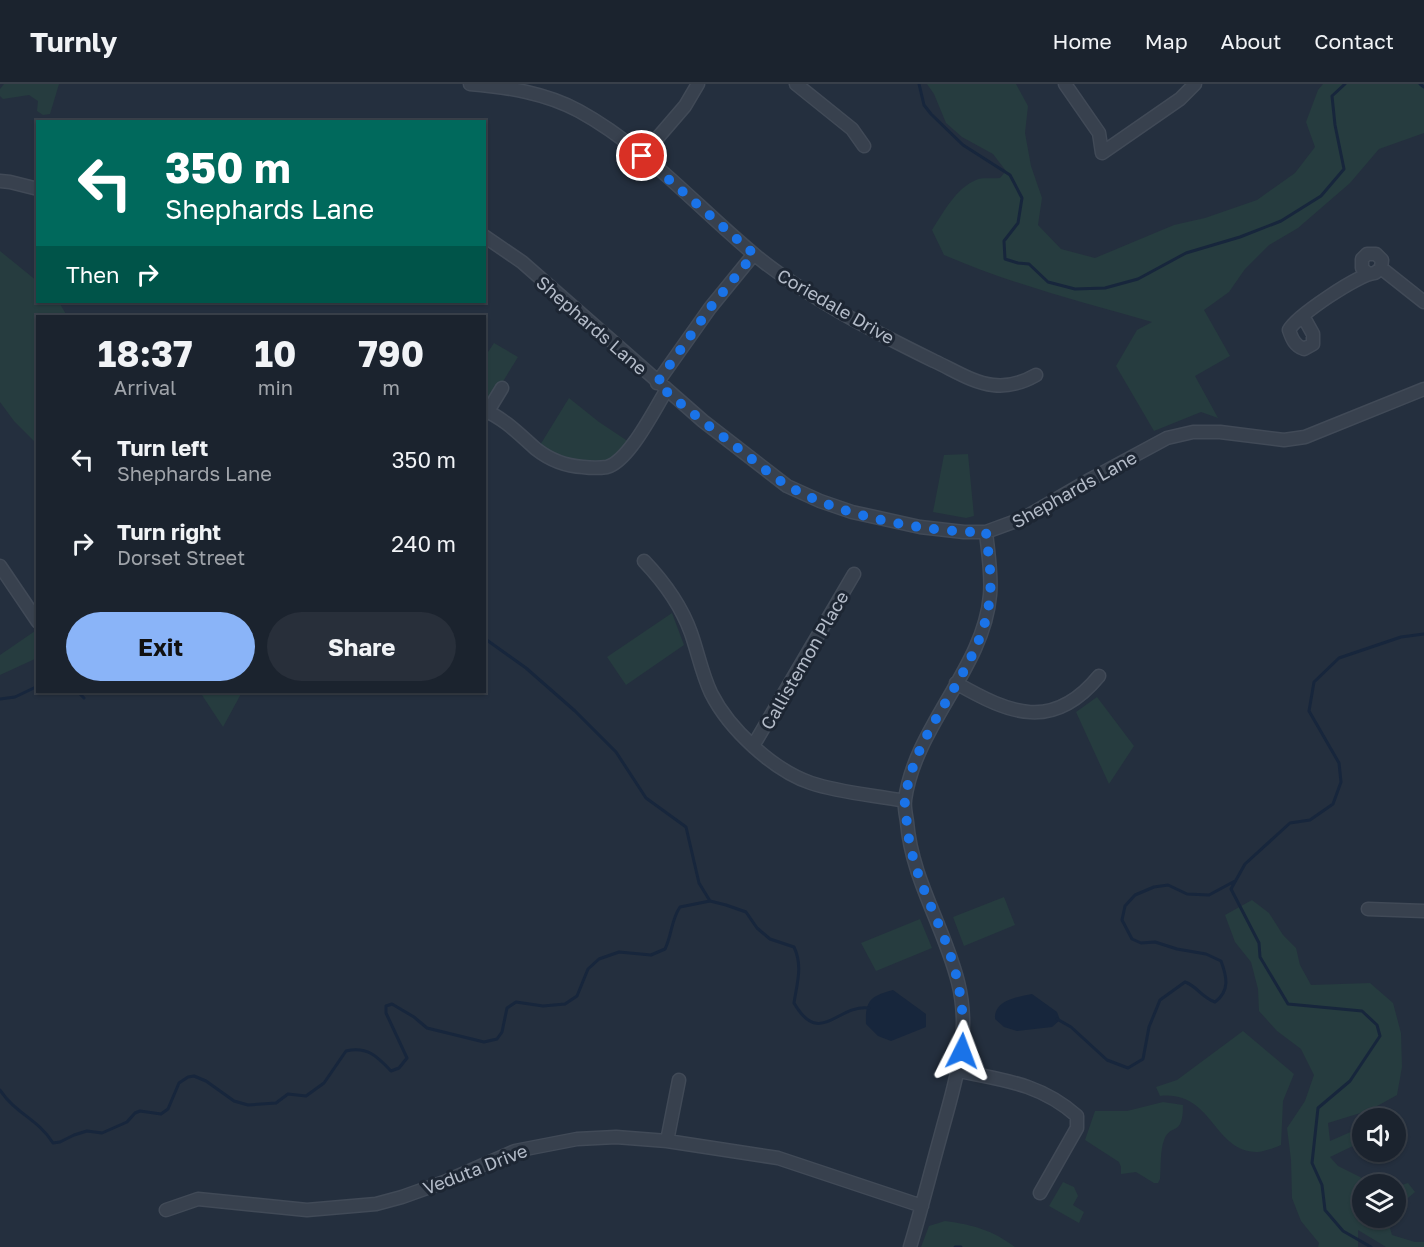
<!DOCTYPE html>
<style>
:root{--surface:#1b232e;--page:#282f3a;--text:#f1f3f6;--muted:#a0a4aa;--line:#39404a;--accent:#8ab4f8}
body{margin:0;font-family:"Golos Text",sans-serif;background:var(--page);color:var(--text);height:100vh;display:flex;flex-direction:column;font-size:22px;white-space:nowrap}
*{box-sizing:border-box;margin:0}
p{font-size:20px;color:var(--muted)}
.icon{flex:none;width:33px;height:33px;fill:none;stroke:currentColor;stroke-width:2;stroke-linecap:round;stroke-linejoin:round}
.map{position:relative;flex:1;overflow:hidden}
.sheet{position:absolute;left:36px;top:231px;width:450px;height:378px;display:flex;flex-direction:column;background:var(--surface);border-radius:0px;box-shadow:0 2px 4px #0004,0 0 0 2px var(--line)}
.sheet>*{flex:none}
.hud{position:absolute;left:36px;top:36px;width:450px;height:183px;border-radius:0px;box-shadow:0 2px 4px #0004,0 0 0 2px var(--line);background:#00695c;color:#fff;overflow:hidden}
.controls{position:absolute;left:1352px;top:1024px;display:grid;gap:12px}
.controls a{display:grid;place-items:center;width:54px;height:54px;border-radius:50%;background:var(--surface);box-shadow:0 2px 4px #0004,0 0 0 2px var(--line);font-size:30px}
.pin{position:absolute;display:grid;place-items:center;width:51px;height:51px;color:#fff;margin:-26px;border:3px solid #fff;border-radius:50%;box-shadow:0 2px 6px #0007}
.me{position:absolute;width:66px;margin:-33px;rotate:3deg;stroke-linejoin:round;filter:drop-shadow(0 0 4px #0008)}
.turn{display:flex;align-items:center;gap:21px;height:126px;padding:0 30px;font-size:27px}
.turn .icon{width:78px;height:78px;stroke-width:2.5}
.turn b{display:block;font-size:42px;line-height:51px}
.then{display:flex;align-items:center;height:57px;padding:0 30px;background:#0003;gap:12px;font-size:22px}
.eta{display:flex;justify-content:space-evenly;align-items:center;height:102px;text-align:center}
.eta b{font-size:36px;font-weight:700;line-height:42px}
.action{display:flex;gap:12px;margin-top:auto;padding:12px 30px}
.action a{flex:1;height:69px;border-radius:36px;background:var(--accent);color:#111;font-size:24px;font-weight:700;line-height:69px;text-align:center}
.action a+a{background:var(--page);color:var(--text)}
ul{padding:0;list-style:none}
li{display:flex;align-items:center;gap:18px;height:84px;padding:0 30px}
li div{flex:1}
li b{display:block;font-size:22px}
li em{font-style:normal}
header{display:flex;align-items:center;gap:36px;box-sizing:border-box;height:84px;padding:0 30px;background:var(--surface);border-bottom:2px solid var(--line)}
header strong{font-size:28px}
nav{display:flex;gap:33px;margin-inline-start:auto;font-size:21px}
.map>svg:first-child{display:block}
</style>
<header>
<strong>Turnly</strong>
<nav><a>Home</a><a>Map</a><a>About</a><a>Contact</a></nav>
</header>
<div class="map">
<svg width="1424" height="1163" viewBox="0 0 1424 1163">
<rect width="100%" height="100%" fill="#242f3e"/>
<path fill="#263c3f" d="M4,0H59L50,30L43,31L37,27L38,17L29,11L3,15L0,12V5Z
M927,0H1016L1028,22L1025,49L1031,82L1042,114L1038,141L1061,165L1095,174L1174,141L1205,134L1257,116L1295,89L1315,63L1306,38L1318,6L1323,0H1424V49L1379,65L1350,99L1298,144L1269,161L1245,185L1229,208L1204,226L1230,272L1195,292L1218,334L1201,328L1154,347L1116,282L1137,246L1152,238C1082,218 1011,200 944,171L932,146C943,129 956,104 976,96C982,93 993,95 1000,94L1006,87L993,70L962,53L946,39L934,10Z
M0,167L37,197L38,218H59L67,232H38L37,360L14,337L0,318Z
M494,259L518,273L488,322L485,320L484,274Z
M569,314L599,338L632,360L614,380L590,384L537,366Z
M968,370L974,432L966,434L933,428L944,371Z
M672,529L684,561L626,601L607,573Z
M35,547L37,574L0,591V571Z
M200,608H242L223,643Z
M1097,613L1134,662L1109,700L1076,628Z
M1004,813L1015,841L964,862L953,833Z
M1252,816L1269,829L1283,851L1296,864L1300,881L1311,901L1370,899L1393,919L1401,949L1402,983L1397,1011L1370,1026L1328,1039L1330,1057L1362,1043V1060L1355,1061L1330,1073L1338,1082L1376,1101H1362V1134H1387L1392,1151L1415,1158H1424V1163H1386L1358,1146V1163H1318L1319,1159L1301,1137L1292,1114L1291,1076L1287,1044L1305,1017L1314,991L1301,965L1277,947L1259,927L1258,905L1251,878L1235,858L1225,831Z
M920,835L932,864L876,887L861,859Z
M1243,947L1294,990L1283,1017L1281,1061C1274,1064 1266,1067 1258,1068C1213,1069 1213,1006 1160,1012L1156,1003L1177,996Z
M1163,1018L1183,1021C1183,1054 1171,1038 1164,1056C1160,1067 1161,1083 1160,1095L1158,1099H1154L1136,1088L1121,1090V1083L1119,1078L1085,1056L1095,1027H1127Z
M1063,1098L1074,1103L1078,1112L1073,1121L1084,1128L1079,1139L1049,1122Z
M1408,1099L1415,1108L1395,1125V1103Z
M945,1137C974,1141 992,1146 1015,1163H921L929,1142Z"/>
<path fill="#17263c" d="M893,906L926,930V943L891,957L878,952L866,940C865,916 871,912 893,906Z
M1032,910L1057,928L1060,936L1052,943L1017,947L1004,943L995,935C994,916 1017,913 1032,910Z"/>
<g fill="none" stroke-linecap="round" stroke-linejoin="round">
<path stroke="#17263c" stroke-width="3" d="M919,0L924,21L931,30L963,61L1010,91L1022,114L1018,139L1004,157L1005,175L1018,179L1029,180L1048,198L1075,205L1105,204L1138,195L1186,169L1240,153L1281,137L1321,112L1344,85L1335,41L1332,12L1345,0
M1420,0L1424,3
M484,554L526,584L575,627L616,668L646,714L686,743L699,799L710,817
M78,608L84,614
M103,608H105
M0,615L15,613L38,602
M1057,935L1071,943L1107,976L1128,984L1143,975L1149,943L1160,916L1185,898C1197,902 1201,913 1215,918C1230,907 1227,893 1221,877L1206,870L1177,865L1155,858L1141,859L1132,855L1122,836L1125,822L1135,811L1154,803L1168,801L1187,810L1209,811L1235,797
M0,1006C16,1030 38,1035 53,1059L60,1058L74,1051L87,1047L102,1049L127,1038L135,1029L140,1027L161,1030L168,1025L179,999L188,993L194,992L206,997L234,1017L248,1021L276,1019L288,1010L306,1012L324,999L346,967C367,962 377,972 391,987L399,984L407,974L386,929V922L392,920L414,933L427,944L484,958L497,955L502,948L507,924L516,918L543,922L565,920L577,912L588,885L599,875L619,868L651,871L665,865C672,851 671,836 680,823L710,817L726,821L746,828L757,844L770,855L794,863C803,882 797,899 794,919C820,964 837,920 869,924
M955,1163H961
M1371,1163L1343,1147L1325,1126L1322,1101L1312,1079L1318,1024L1350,997L1380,952L1377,941L1362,927L1288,920L1260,873L1259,859L1231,805L1245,780L1290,739L1310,736L1333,720L1341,698L1339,679L1309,627L1314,598L1339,574L1401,553L1424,550"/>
<g stroke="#414a57" stroke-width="15">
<path id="minor" d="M470,0C507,3 546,9 579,27C645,63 697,123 755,171C806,213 875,248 934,277C952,285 973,299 993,301C1009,303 1022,299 1036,291
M796,0L852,45L864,62
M1065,0L1099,49L1102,69L1180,15L1195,0
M642,72L685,22L698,0
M0,97L10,98L38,105
M484,152L522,178L703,337L787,402L820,417L852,428L920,443L964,448H986L1024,434L1091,395L1167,354L1193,348H1220L1284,356L1305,353L1424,305
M1381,184L1424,218
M1303,232L1313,250V260L1304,265C1295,262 1292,255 1289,246C1295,233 1360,189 1375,189L1381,184L1382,176L1376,170H1367L1362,175V184L1367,189
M657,299L710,224L754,170
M484,326C505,335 520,351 536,365C550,376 566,382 583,383C591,384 600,384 607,383C629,377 654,326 666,307
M488,327L502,304
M644,477C664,498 681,521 691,549C698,569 702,590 711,609C729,645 773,686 811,699C841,709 874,711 905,717
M0,482L38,538
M956,599C1010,630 1053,648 1099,592
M753,662L854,490
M1368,825L1424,827
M959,987C1004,996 1041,1000 1077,1032V1044L1040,1109
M667,1057L679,996
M166,1126L198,1115L307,1126L376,1120L402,1113L444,1098L515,1067L577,1055L616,1053L667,1057L778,1074L922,1122
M910,1163C921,1127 930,1090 940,1054C954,1001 972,953 958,898C944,842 912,796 907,738C906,731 904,723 905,716C915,642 984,584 990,511C992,491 988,468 986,448"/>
</g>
<use href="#minor" stroke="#38414e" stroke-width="12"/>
</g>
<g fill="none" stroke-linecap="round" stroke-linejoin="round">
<path stroke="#1a73e8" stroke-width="10" stroke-dasharray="0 18" d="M642,72L754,170L710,224L657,299C683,323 712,344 739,365C755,377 770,391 787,401C837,432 928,449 986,448C988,468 992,491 990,511C984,586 913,642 905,717C904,724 906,732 907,739C910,780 928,814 943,851C958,888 966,927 962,967"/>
</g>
<g text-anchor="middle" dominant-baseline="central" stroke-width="6" stroke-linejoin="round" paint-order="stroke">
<g font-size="18" fill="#b4bcc9" stroke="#1d2633">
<text transform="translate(836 222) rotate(30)">Coriedale Drive</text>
<text transform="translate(592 241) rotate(41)">Shephards Lane</text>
<text transform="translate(1074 405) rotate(-29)">Shephards Lane</text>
<text transform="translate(804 576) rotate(-60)">Callistemon Place</text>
<text transform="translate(475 1085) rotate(-21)">Veduta Drive</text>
</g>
</g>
</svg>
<div class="controls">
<a><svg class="icon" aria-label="sound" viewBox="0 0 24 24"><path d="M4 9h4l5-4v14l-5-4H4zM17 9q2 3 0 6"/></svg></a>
<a><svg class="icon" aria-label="layers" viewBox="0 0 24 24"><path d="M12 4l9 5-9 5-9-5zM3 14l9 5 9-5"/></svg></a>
</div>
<div class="pin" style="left:642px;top:72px;background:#d93025"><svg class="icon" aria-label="arrive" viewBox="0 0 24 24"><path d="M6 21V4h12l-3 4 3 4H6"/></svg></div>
<svg class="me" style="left:962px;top:967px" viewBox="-20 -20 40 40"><path d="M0-17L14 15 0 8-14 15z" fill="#1a73e8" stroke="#fff" stroke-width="4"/></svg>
<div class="hud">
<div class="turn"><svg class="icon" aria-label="left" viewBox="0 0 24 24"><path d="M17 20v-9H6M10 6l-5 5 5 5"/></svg><div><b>350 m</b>Shephards Lane</div></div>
<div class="then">Then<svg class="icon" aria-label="right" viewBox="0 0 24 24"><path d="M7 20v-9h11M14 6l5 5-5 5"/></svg></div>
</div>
<section class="sheet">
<div class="eta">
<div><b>18:37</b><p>Arrival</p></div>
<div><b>10</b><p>min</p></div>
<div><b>790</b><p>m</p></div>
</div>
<ul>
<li><svg class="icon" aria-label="left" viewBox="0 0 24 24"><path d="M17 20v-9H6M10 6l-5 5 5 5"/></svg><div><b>Turn left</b><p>Shephards Lane</p></div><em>350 m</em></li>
<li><svg class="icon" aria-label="right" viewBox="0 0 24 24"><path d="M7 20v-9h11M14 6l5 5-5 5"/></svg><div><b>Turn right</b><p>Dorset Street</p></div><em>240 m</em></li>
</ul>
<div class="action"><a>Exit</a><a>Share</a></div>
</section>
</div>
